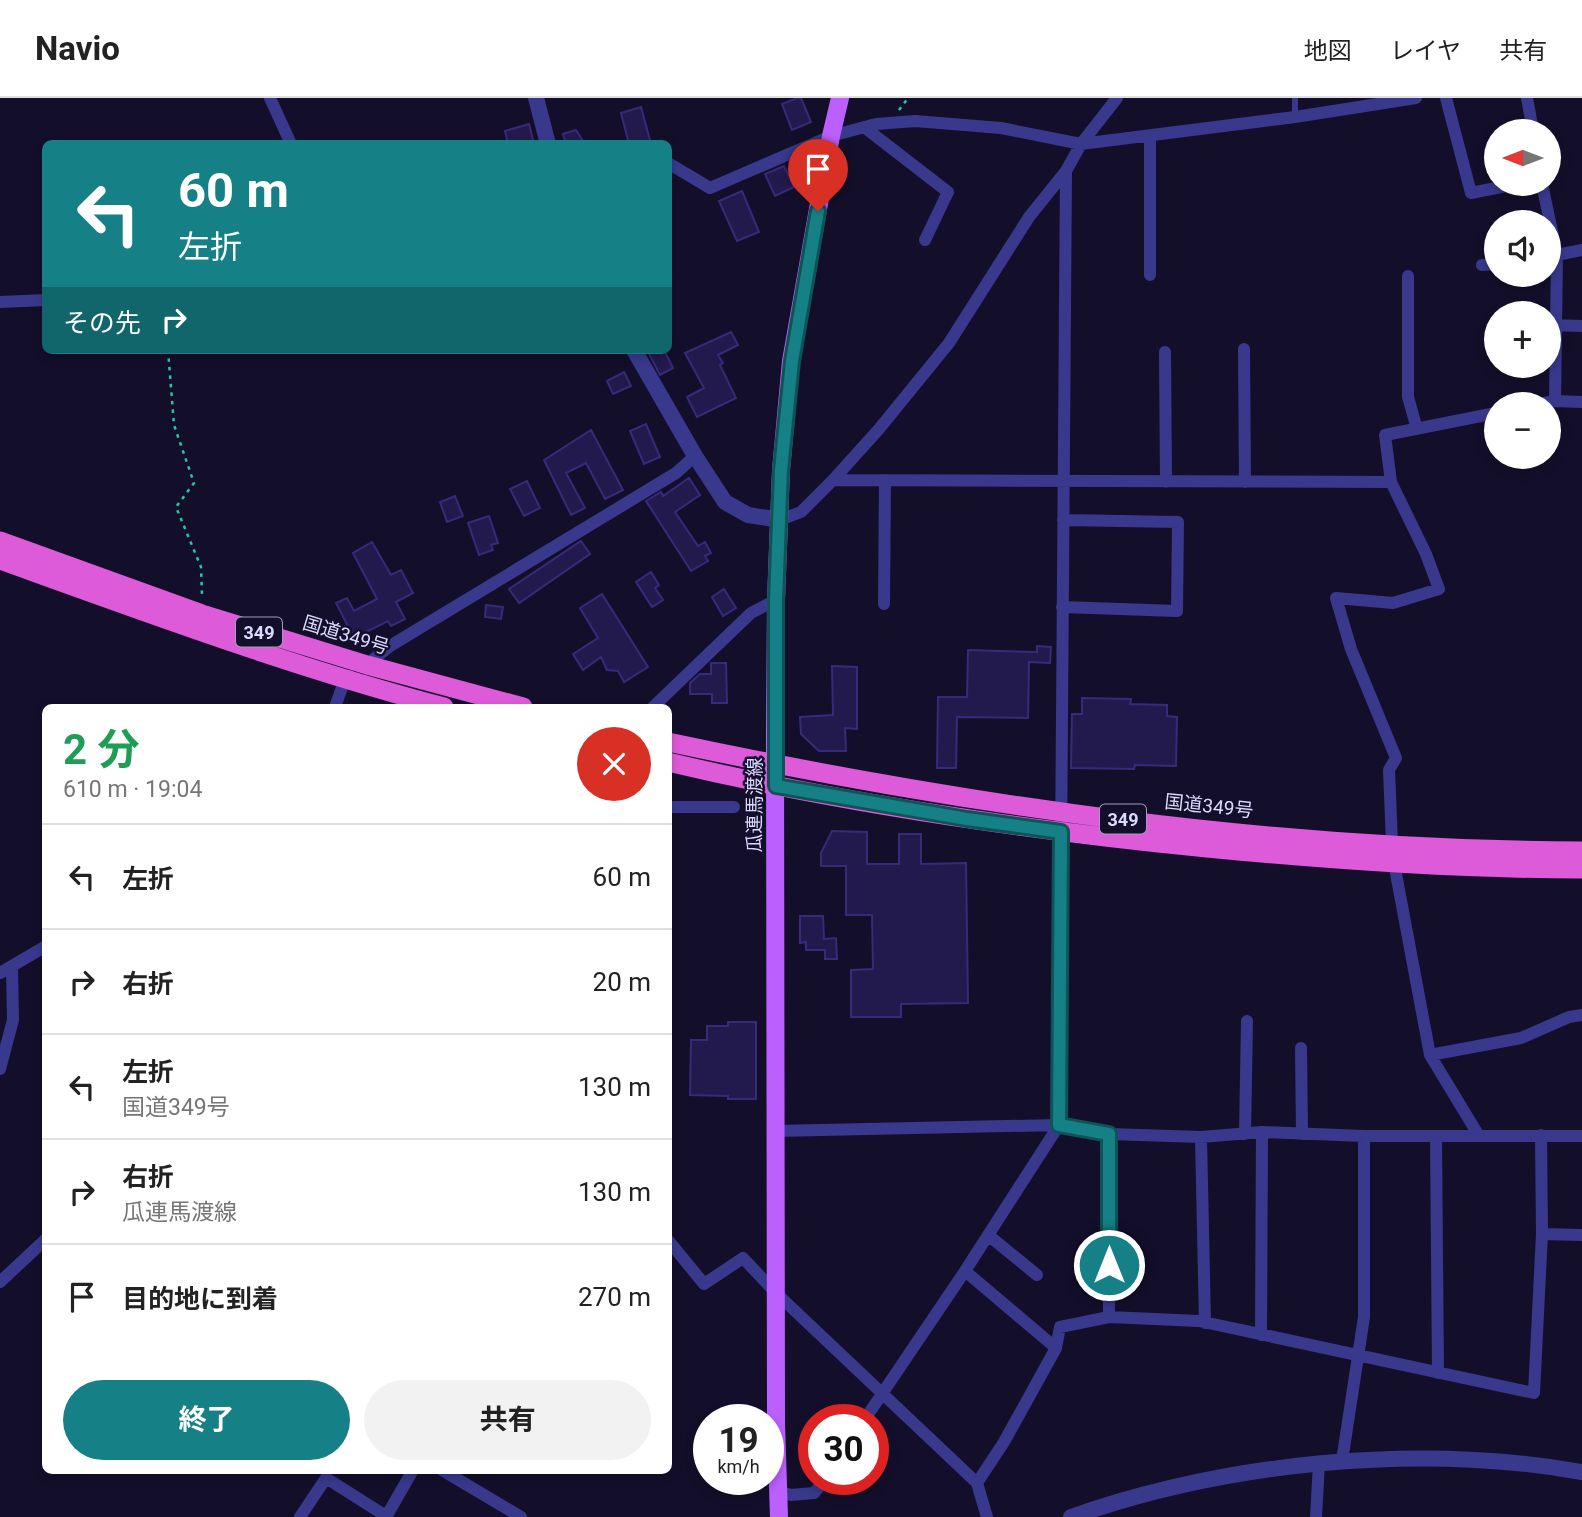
<!DOCTYPE html>
<html lang="ja">
<meta charset="utf-8">
<style>
:root{--surface:#fff;--page:#f2f2f2;--text:#222;--muted:#767676;--line:#e0e0e0;--accent:#158085}
body{margin:0;font-family:Roboto,"Noto Sans JP",sans-serif;background:var(--page);color:var(--text);height:100vh;display:flex;flex-direction:column;font-size:26px;white-space:nowrap}
*{box-sizing:border-box;margin:0}
p{font-size:23px;color:var(--muted)}
.icon{flex:none;width:38px;height:38px;fill:none;stroke:currentColor;stroke-width:2;stroke-linecap:round;stroke-linejoin:round}
.map{position:relative;flex:1;overflow:hidden}
.panel{position:absolute;left:42px;top:606px;width:630px;height:770px;display:flex;flex-direction:column;background:var(--surface);border-radius:10px;box-shadow:0 4px 10px #0003}
.panel>*{flex:none}
.hud{position:absolute;left:42px;top:42px;width:630px;height:214px;border-radius:10px;box-shadow:0 4px 10px #0003;background:#158085;color:#fff;overflow:hidden}
.needle{width:46px;rotate:270deg}
.tools{position:absolute;left:1484px;top:21px;display:grid;gap:14px}
.tools a{display:grid;place-items:center;width:77px;height:77px;border-radius:50%;background:var(--surface);box-shadow:0 4px 10px #0003;font-size:35px}
.speed{position:absolute;left:693px;top:1306px;display:flex;gap:14px;font-size:35px;font-weight:700;text-align:center}
.speed>*{display:grid;place-content:center;width:91px;height:91px;border-radius:50%;background:var(--surface);box-shadow:0 4px 10px #0003;line-height:1}
.speed small{font-size:18px;font-weight:400}
.speed .limit{border:10px solid #d22;background:#fff;color:#111}
.pin{position:absolute;display:grid;place-items:center;width:60px;height:60px;color:#fff;margin:-72px -30px;border-radius:50% 50% 50% 0;rotate:-45deg;box-shadow:0 0 7px #0007}
.pin .icon{rotate:45deg}
.me{position:absolute;width:77px;margin:-38px;rotate:0deg;stroke-linejoin:round;filter:drop-shadow(0 0 5px #0008)}
.turn{display:flex;align-items:center;gap:24px;height:147px;padding:0 21px;font-size:32px}
.turn .icon{width:91px;height:91px;stroke-width:2.5}
.turn b{display:block;font-size:49px;line-height:60px}
.then{display:flex;align-items:center;height:66px;padding:0 21px;background:#0003;gap:14px;font-size:26px}
.round{display:grid;place-items:center;flex:none;width:74px;height:74px;border-radius:37px;background:var(--page)}
.summary{display:flex;align-items:center;justify-content:space-between;height:119px;padding:0 21px}
h1{font-size:42px;font-weight:700;line-height:52px;color:#1e9e55}
.cta{display:flex;gap:14px;margin-top:auto;padding:14px 21px}
.cta a{flex:1;height:80px;border-radius:42px;background:var(--accent);color:#fff;font-size:28px;font-weight:700;line-height:80px;text-align:center}
.cta a+a{background:var(--page);color:var(--text)}
ul{padding:0;list-style:none}
li{display:flex;align-items:center;gap:21px;height:105px;padding:0 21px;border-top:2px solid var(--line)}
li div{flex:1}
li b{display:block;font-size:26px}
li em{font-style:normal}
header{display:flex;align-items:center;gap:42px;box-sizing:border-box;height:98px;padding:0 35px;background:var(--surface);border-bottom:2px solid var(--line)}
header strong{font-size:33px}
nav{display:flex;gap:38px;margin-inline-start:auto;font-size:24px}
.map>svg:first-child{display:block}
</style>
<header>
<strong>Navio</strong>
<nav><a>地図</a><a>レイヤ</a><a>共有</a></nav>
</header>
<div class="map">
<svg width="1582" height="1419" viewBox="0 0 1582 1419">
<rect width="100%" height="100%" fill="#130f2b"/>
<path fill="#221a4d" stroke="#362b7a" stroke-width="2" d="M797,0H801L811,24L792,32L782,6Z
M641,9L651,46H629L621,15Z
M529,26L534,46H508L505,33Z
M576,32L585,46H566L563,36Z
M784,68L794,89L775,98L765,76Z
M742,93L759,134L737,143L719,103Z
M731,234L738,247L718,257L723,265L720,267L736,300L697,319L687,299L704,290L685,255Z
M657,252H664L673,270L660,277L649,256Z
M624,274L631,288L613,296L607,283Z
M646,326L660,359L644,366L630,333Z
M591,332L623,392L605,401L586,365L566,375L585,410L571,417L544,362Z
M689,380L700,397L675,414L698,448L705,444L711,455L705,458L708,463L691,473L646,403L661,394L663,398Z
M527,383L540,410L524,418L510,391Z
M455,398L463,418L447,424L440,404Z
M489,418L498,445L491,447L493,452L479,457L468,425Z
M581,443L590,456L519,505L509,491Z
M372,444L391,477L401,472L413,495L396,504L405,521L391,528L388,523L354,540L336,505L347,500L354,513L377,501L353,455Z
M651,474L659,487L655,490L663,502L652,509L636,484Z
M724,491L736,510L723,518L712,499Z
M602,496L648,569L624,584L618,573L607,572L601,559L583,572L573,556L598,540L580,510Z
M486,507L503,509L501,521L485,519Z
M1037,548L1051,549L1050,565L1029,564L1028,620L957,619L956,670H937L938,599H967L968,552L1037,554Z
M711,565H726L727,605H712V596H690V585L700,576H711Z
M832,568L857,569V631L845,630L846,653H819L801,636L800,619L833,617Z
M1082,600L1131,601L1130,606L1167,607V618L1177,619L1176,668L1135,667L1134,671L1071,670L1072,616H1082Z
M832,733L867,734V766H899V736H921V766L966,765L968,905L901,906V919H851V872L873,871L872,817H846V768H821V755Z
M800,818H823L824,841L836,840L837,861H825V852H806V844L800,845Z
M728,924H756V1001H728V998L690,997L691,942H707V928H728Z"/>
<g fill="none" stroke-linecap="round" stroke-linejoin="round">
<path stroke="#29c3b1" stroke-width="2.5" stroke-dasharray="3.5 5" stroke-linecap="butt" d="M899,12L908,0
M168,252L174,327L194,385L176,409L201,469L202,497"/>
<path stroke="#38398d" stroke-width="6" d="M1295,19V0"/>
<path stroke="#38398d" stroke-width="12" d="M270,0L291,46
M1446,0L1471,95L1516,86
M1527,0L1533,33
M864,29L948,94L925,142
M1150,39V177
M668,65L710,90L831,38L876,26L915,23L1001,30L1081,46L1295,19L1416,0
M1542,86L1557,157L1582,152
M1549,159L1557,157L1555,303L1582,304
M1482,167L1496,166
M1408,178V299L1417,331
M0,204L46,202
M1555,227L1582,228
M1244,251L1245,384
M1165,254L1166,384
M1538,306L1555,303
M833,382L1391,384
M780,422L801,414L833,382L879,331L949,245L1029,119L1066,73L1081,46L1117,0
M884,506L885,382
M1062,509L1177,513L1178,424L1063,422
M365,568L390,548L676,375L695,358
M335,609L345,581L350,578
M653,609L751,515L776,502
M668,709H734
M1392,746L1389,672L1396,660L1351,551L1336,500L1393,505L1439,491L1426,456L1391,384L1385,337L1496,315
M1394,765L1430,957L1479,1038
M0,875L46,848
M1301,950L1302,1036
M1430,957L1521,940L1569,919L1582,917
M0,971L13,922L12,869
M775,1033L1059,1027L1109,1036L1201,1039L1262,1034L1364,1038H1582
M1245,1036L1247,923
M1436,1038L1438,1275
M1201,1039L1205,1225
M1542,1136L1582,1137
M988,1137L1037,1177
M668,1142L704,1186L743,1160L775,1194L977,1385
M965,1173L1056,1250
M0,1184L46,1141
M1109,1219V1036
M1261,1237L1262,1034
M865,1321L965,1173L1059,1027L1066,73
M1342,1363L1364,1219V1038
M442,1372L521,1419
M777,1393L791,1397L814,1395L826,1381
M300,1419L326,1380L386,1418
M386,1419L413,1372
M987,1419L977,1385L1004,1344L1056,1250L1060,1229L1109,1219L1199,1223L1534,1295L1542,1136L1541,1037
M1316,1419L1319,1365"/>
<path stroke="#38398d" stroke-width="16" d="M536,0L548,46
M634,252L695,358L725,404L748,417L780,422
M1071,1419C1228,1364 1418,1345 1582,1374"/>
<path stroke="#bb60ff" stroke-width="18" d="M779,1419L776,1325L775,637L776,502L781,372L791,263L831,38L840,0"/>
<path stroke="#dd5ad8" stroke-width="19" d="M0,443L202,516L367,567L523,609
M0,462C147,515 293,569 444,609
M668,644C969,708 1275,752 1582,753
M668,664C845,706 1026,732 1207,750C1331,762 1457,771 1582,771"/>
</g>
<g fill="none" stroke-linecap="round" stroke-linejoin="round">
<g stroke="#0e5356" stroke-width="18">
<path id="route" d="M818,113L792,263L781,372L776,502V688L967,721L1061,734L1059,1027L1109,1036V1167"/>
</g>
<use href="#route" stroke="#158085" stroke-width="12"/>
</g>
<g text-anchor="middle" dominant-baseline="central" stroke-width="5" stroke-linejoin="round" paint-order="stroke">
<g fill="#130f2b" stroke="#a09cbf" stroke-width="2">
<rect x="236" y="519.5" width="46" height="29" rx="5"/>
<rect x="1100" y="706.5" width="46" height="29" rx="5"/>
</g>
<g font-size="18" font-weight="bold" fill="#dcd9ff">
<text x="259" y="534">349</text>
<text x="1123" y="721">349</text>
</g>
<g font-size="19" fill="#dcd9ff" stroke="#130f2b">
<text transform="translate(346 537) rotate(17)">国道349号</text>
<text transform="translate(754 707) rotate(-90)">瓜連馬渡線</text>
<text transform="translate(1209 708) rotate(6)">国道349号</text>
</g>
</g>
</svg>
<div class="tools">
<a><svg class="needle" viewBox="-14 -14 28 28"><path d="M0-13l5 13h-10z" fill="#e53935"/><path d="M0 13l5-13h-10z" fill="#767676"/></svg></a>
<a><svg class="icon" aria-label="sound" viewBox="0 0 24 24"><path d="M4 9h4l5-4v14l-5-4H4zM17 9q2 3 0 6"/></svg></a>
<a>+</a>
<a>−</a>
</div>
<div class="speed"><div>19<small>km/h</small></div><div class="limit">30</div></div>
<div class="pin" style="left:818px;top:113px;background:#d93025"><svg class="icon" aria-label="arrive" viewBox="0 0 24 24"><path d="M6 21V4h12l-3 4 3 4H6"/></svg></div>
<svg class="me" style="left:1109px;top:1167px" viewBox="-20 -20 40 40"><circle r="17" fill="#158085" stroke="#fff" stroke-width="3"/><path d="M0-11L8 9 0 5-8 9z" fill="#fff"/></svg>
<div class="hud">
<div class="turn"><svg class="icon" aria-label="left" viewBox="0 0 24 24"><path d="M17 20v-9H6M10 6l-5 5 5 5"/></svg><div><b>60 m</b>左折</div></div>
<div class="then">その先<svg class="icon" aria-label="right" viewBox="0 0 24 24"><path d="M7 20v-9h11M14 6l5 5-5 5"/></svg></div>
</div>
<section class="panel">
<div class="summary"><div><h1>2 分</h1><p>610 m · 19:04</p></div><a class="round" style="background:#d93025;color:#fff"><svg class="icon" aria-label="close" viewBox="0 0 24 24"><path d="M6 6l12 12M18 6L6 18"/></svg></a></div>
<ul>
<li><svg class="icon" aria-label="left" viewBox="0 0 24 24"><path d="M17 20v-9H6M10 6l-5 5 5 5"/></svg><div><b>左折</b></div><em>60 m</em></li>
<li><svg class="icon" aria-label="right" viewBox="0 0 24 24"><path d="M7 20v-9h11M14 6l5 5-5 5"/></svg><div><b>右折</b></div><em>20 m</em></li>
<li><svg class="icon" aria-label="left" viewBox="0 0 24 24"><path d="M17 20v-9H6M10 6l-5 5 5 5"/></svg><div><b>左折</b><p>国道349号</p></div><em>130 m</em></li>
<li><svg class="icon" aria-label="right" viewBox="0 0 24 24"><path d="M7 20v-9h11M14 6l5 5-5 5"/></svg><div><b>右折</b><p>瓜連馬渡線</p></div><em>130 m</em></li>
<li><svg class="icon" aria-label="arrive" viewBox="0 0 24 24"><path d="M6 21V4h12l-3 4 3 4H6"/></svg><div><b>目的地に到着</b></div><em>270 m</em></li>
</ul>
<div class="cta"><a>終了</a><a>共有</a></div>
</section>
</div>
